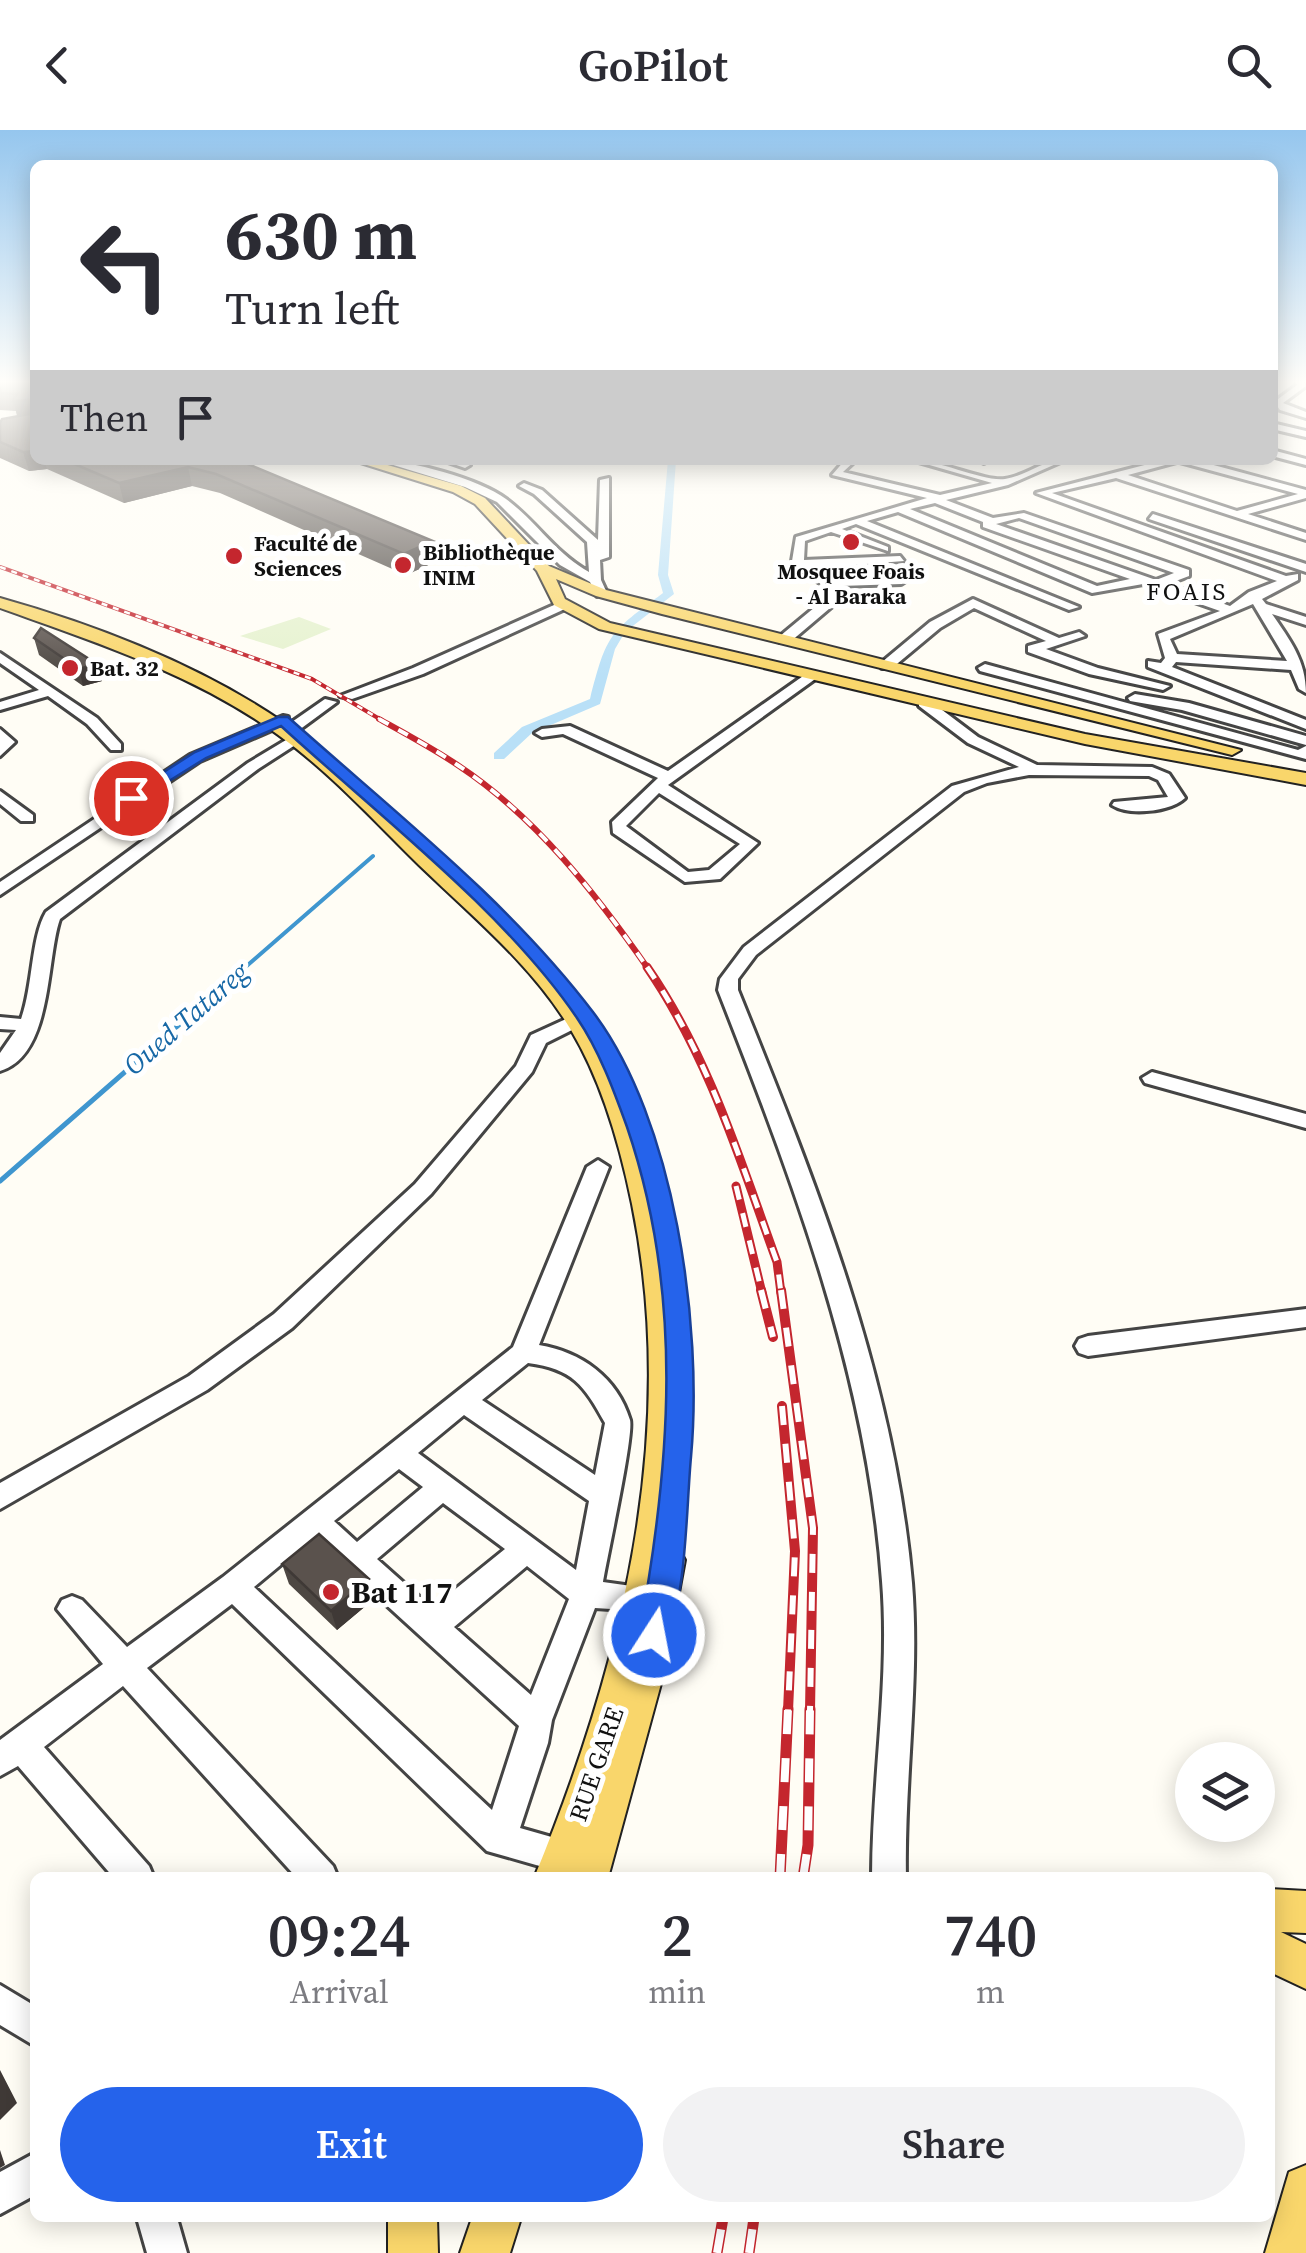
<!DOCTYPE html>
<meta charset="utf-8">
<style>
:root{--surface:#fff;--page:#f2f2f3;--text:#2b2b33;--muted:#7c7c81;--accent:#2563eb}
body{margin:0;font-family:"Source Serif 4",serif;background:var(--page);color:var(--text);height:100vh;display:flex;flex-direction:column;font-size:38px;white-space:nowrap}
*{box-sizing:border-box;margin:0}
p{font-size:32px;color:var(--muted)}
.icon{flex:none;width:55px;height:55px;fill:none;stroke:currentColor;stroke-width:2;stroke-linecap:round;stroke-linejoin:round}
.map{position:relative;flex:1;overflow:hidden}
.drawer{position:absolute;left:30px;top:1742px;width:1245px;height:350px;display:flex;flex-direction:column;background:var(--surface);border-radius:15px;box-shadow:0 5px 25px #0003}
.drawer>*{flex:none}
.banner{position:absolute;left:30px;top:30px;width:1248px;height:305px;border-radius:15px;box-shadow:0 5px 25px #0003;background:#fff;color:var(--text);overflow:hidden}
.controls{position:absolute;left:1175px;top:1612px;display:grid;gap:20px}
.controls a{display:grid;place-items:center;width:100px;height:100px;border-radius:50%;background:var(--surface);box-shadow:0 5px 25px #0003;font-size:50px}
.pin{position:absolute;display:grid;place-items:center;width:85px;height:85px;color:#fff;margin:-42px;border:5px solid #fff;border-radius:50%;box-shadow:0 2px 10px #0007}
.me{position:absolute;width:110px;margin:-55px;rotate:11deg;stroke-linejoin:round;filter:drop-shadow(0 0 8px #0008)}
.turn{display:flex;align-items:center;gap:35px;height:210px;padding:0 30px;font-size:45px}
.turn .icon{width:130px;height:130px;stroke-width:2.5}
.turn b{display:block;font-size:70px;line-height:85px}
.then{display:flex;align-items:center;height:95px;padding:0 30px;background:#0003;gap:20px;font-size:38px}
.eta{display:flex;justify-content:space-evenly;align-items:center;height:170px;text-align:center}
.eta b{font-size:60px;font-weight:600;line-height:70px}
.primary-button{display:flex;gap:20px;margin-top:auto;padding:20px 30px}
.primary-button a{flex:1;height:115px;border-radius:60px;background:var(--accent);color:#fff;font-size:40px;font-weight:600;line-height:115px;text-align:center}
.primary-button a+a{background:var(--page);color:var(--text)}
header{display:flex;justify-content:space-between;align-items:center;height:130px;padding:0 30px;background:var(--surface);font-size:45px;font-weight:600}
.map>svg:first-child{display:block}
</style>
<header><svg class="icon" aria-label="back" viewBox="0 0 24 24"><path d="M15 5l-7 7 7 7"/></svg>GoPilot<svg class="icon" aria-label="search" viewBox="0 0 24 24"><circle cx="10" cy="10" r="6"/><path d="M15 15l6 6"/></svg></header>
<div class="map">
<svg width="1306" height="2123" viewBox="0 0 1306 2123">
<rect width="100%" height="100%" fill="#fffdf5"/>
<path fill="#e6f2cf" d="M299,487L331,499L283,519L240,506Z"/>
<g fill="none" stroke-linecap="round" stroke-linejoin="round">
<path stroke="#3f96cf" stroke-width="4" d="M242,840L373,726"/>
<path stroke="#3f96cf" stroke-width="5" d="M0,1051L245,837"/>
<path fill="#b9e0f7" fill-rule="evenodd" d="M668,330H676L668,445L674,464L625,502L615,519L600,574L532,603L504,629H494V623L522,597L590,569C607,503 609,503 663,463L658,445Z"/>
<g stroke="#444" stroke-width="6">
<path id="minor" d="M1295,251H1303L1306,256L1283,273L1306,282V288L1280,280L1274,272L1297,255Z
M1272,293L1306,301V307L1272,299Z
M1272,320L1306,329V335L1272,326Z
M377,330C409,330 479,349 506,369C536,391 555,423 589,442L587,412L534,364L519,356L524,353L542,360L598,410L600,350L609,348V427L600,430L601,450L607,463L597,466L590,452L560,435L497,372L465,357Z
M442,330H458L470,335L465,338Z
M845,330H856L843,342L940,365L992,353L912,330C940,330 984,352 1005,349C1026,346 1042,330 1065,330L1008,355L946,370L993,388L1024,383L1189,440V446L1168,454L1230,476L1249,462L1277,451L1036,363L1164,330H1195L1306,360V368L1248,384L1306,403V410L1116,348L1052,363L1286,446L1298,444V450L1262,469L1266,474L1306,487V495L1272,484C1290,510 1306,531 1306,563L1299,559L1291,540L1176,532L1172,537L1306,590V599L1148,537V531L1161,533L1165,528L1158,504L1220,481L1143,454L1092,463L898,382L867,391L1079,477L1069,480L856,394L842,399L888,417V421L831,402L805,411L804,430L900,426L904,431L816,438L833,449L901,446L907,450L901,454L840,456L843,467L790,512H780V506L832,463L792,431L796,407L927,368L832,345ZM1180,331V332L1298,364L1237,381L1128,345ZM935,373L983,392V397L1130,449L1097,456L910,379ZM1019,388L1174,443L1156,450L996,394ZM1253,474L1287,531L1177,524L1170,509Z
M978,330H989L984,333Z
M1153,384L1306,434V442L1149,389Z
M973,469L1059,508L1079,502L1085,506L1046,519L1098,538L1170,556L1163,560L1089,544L1028,522V516L1046,511L974,478L940,498L892,538H882V532L930,492Z
M563,471L567,472V478L423,544L352,569L340,566L413,538Z
M0,523L97,588L121,614V620H111L87,594L48,566L0,580V572L39,560L0,533Z
M985,534L1298,620L1306,616V629L980,541L978,538Z
M806,544L818,547L668,655L758,713L720,749L685,752L613,703L612,692L658,648L563,604L542,607L535,603L542,599L570,596L668,641ZM659,663L740,714L709,740L688,742L626,696Z
M1135,564L1189,573L1306,606V615L1182,580L1130,571L1128,568Z
M325,569L337,572L299,600H289V594Z
M919,570H929L978,607L1037,635L1152,637L1169,644L1185,668C1170,682 1129,686 1112,675L1114,672L1168,667L1158,650L1149,646L1029,645L987,653L964,662L756,825L738,849V860C815,1051 894,1246 912,1453C920,1551 904,1649 906,1748H872C872,1649 890,1550 882,1451C867,1245 793,1051 718,860L720,849L744,817L952,656L1019,637L968,613L919,576Z
M283,586L288,587V593L200,631L0,765V752L190,625Z
M0,599L15,612L0,626Z
M291,607L303,610L258,639L60,789C46,828 53,925 0,941V923L16,900L0,899V887L21,889C33,857 31,807 46,782L248,633Z
M0,661L33,685V691H21L0,674Z
M577,884L587,890L584,894L546,913L532,942L431,1064L292,1198L207,1260L0,1379V1353L189,1246L274,1184L415,1054L516,936L531,905Z
M1152,942L1306,984V998L1145,953L1142,948Z
M598,1030L609,1037L539,1215C581,1222 617,1247 630,1290C634,1305 607,1427 603,1452L653,1459L658,1468L653,1477L643,1481L595,1478L552,1590L548,1613L520,1698L576,1714L581,1726L576,1738L564,1743L487,1721L232,1474L147,1538L333,1736L338,1748H297L123,1556L44,1617L149,1736L154,1748H114L18,1636L0,1646V1610L103,1534L57,1479L62,1470L72,1466L82,1470L127,1517L223,1447L513,1217L587,1037ZM528,1233C573,1239 584,1255 605,1293L595,1345L482,1270ZM464,1285L589,1371L576,1440L418,1323ZM399,1339L423,1357L357,1412L334,1391ZM443,1373L505,1419L432,1478L377,1429ZM313,1408L519,1596L492,1680L254,1457ZM527,1436L569,1469L531,1565L454,1497Z
M1306,1179V1197L1088,1226L1079,1223L1075,1216L1079,1209L1088,1206Z
M0,1855L35,1876V1916L0,1895Z
M35,2023V2065L0,2084V2042Z
M137,2088H177L187,2123H147Z"/>
</g>
<g stroke="#222" stroke-width="4">
<path id="major" d="M351,330H370L461,356L485,368L549,436L606,460L1241,620L1232,625L662,484L596,466L556,449L565,469L610,493L1085,604L1306,643V655L1085,614L599,499L554,475L537,441L475,374L453,362Z
M0,468C106,498 220,543 308,610C350,643 387,681 425,718C478,769 536,815 579,875C687,1028 692,1237 670,1416L679,1419L685,1430L665,1539L608,1748H534C622,1534 679,1305 632,1074C620,1015 602,952 571,900C532,835 473,787 419,735C373,690 330,642 277,604C194,544 95,512 0,478Z
M1270,1759L1306,1761V1803L1281,1802L1306,1814V1859L1270,1842Z
M1306,2035V2123H1265L1289,2042Z
M388,2088H437L438,2123H388Z
M472,2088H521L510,2123H460Z"/>
</g>
<use href="#minor" fill="#fff" fill-rule="evenodd"/>
<use href="#major" fill="#f9d66b" fill-rule="evenodd"/>
<g stroke="#c4262e" stroke-width="4">
<path id="rail-far4" d="M0,437L312,549L383,591"/>
</g>
<g stroke="#c4262e" stroke-width="6">
<path id="rail-far3" d="M379,589C406,604 434,619 459,636C536,687 597,765 649,840"/>
</g>
<g stroke="#c4262e" stroke-width="9">
<path id="rail-far2" d="M647,837C709,927 740,1030 777,1132L781,1163
M736,1056L762,1163"/>
</g>
<g stroke="#c4262e" stroke-width="10">
<path id="rail-far1" d="M761,1160L773,1207
M781,1160L813,1398L810,1581
M782,1276L795,1421L788,1581"/>
</g>
<g stroke="#c4262e" stroke-width="11">
<path id="rail" d="M780,1748L788,1579
M803,1748L808,1715L810,1579
M717,2123L723,2088
M749,2123L754,2088"/>
</g>
<use href="#rail-far4" stroke="#fff" stroke-width="2.5" stroke-dasharray="6" stroke-linecap="butt"/>
<use href="#rail-far3" stroke="#fff" stroke-width="4" stroke-dasharray="11" stroke-linecap="butt"/>
<use href="#rail-far2" stroke="#fff" stroke-width="5" stroke-dasharray="14" stroke-linecap="butt"/>
<use href="#rail-far1" stroke="#fff" stroke-width="6" stroke-dasharray="19" stroke-linecap="butt"/>
<use href="#rail" stroke="#fff" stroke-width="8" stroke-dasharray="24" stroke-linecap="butt"/>
</g>
<path fill="#4d4742" d="M19,251L35,330H238L433,411L435,432L406,445L220,363L192,356L124,373L47,339L29,341L0,328V293L17,286L16,281L0,280V252Z
M34,508L102,551L83,556L39,525Z
M282,1434L374,1469L337,1500L289,1454Z"/>
<path fill="#3f3936" d="M35,269V287L18,288L13,271Z
M35,321V330H44L47,339L29,341L23,322Z
M188,337L192,356L124,373L119,353Z
M433,411L435,432L406,445L404,424Z
M97,534L102,551L83,556L79,539Z
M369,1449L374,1469L337,1500L331,1481Z
M0,1940L17,1973L0,1990Z
M0,2020L5,2035L0,2038Z"/>
<path fill="#5a524d" stroke="#3f3936" stroke-width="2.5" d="M35,251V273V269L13,271L17,264L0,263V252Z
M35,283V321L23,322L0,312V293L2,289Z
M65,330H238L433,411L404,424L216,344L188,337L119,353Z
M41,498L97,534L79,539L34,508Z
M319,1404L369,1449L331,1481L282,1434Z"/>
<linearGradient id="sky" x2="0" y2="1"><stop stop-color="#95c6ee"/><stop offset="0.46" stop-color="#fffefa"/><stop offset="1" stop-color="#fffefa" stop-opacity="0"/></linearGradient>
<rect width="1306" height="548" fill="url(#sky)"/>
<path fill="#2563eb" stroke="#184099" stroke-width="2.5" d="M278,587H288C393,681 508,770 593,882C675,990 703,1196 691,1327C686,1382 687,1464 665,1515L654,1519L643,1515L639,1505C671,1334 684,1164 627,997C614,961 599,920 577,888C505,782 377,684 281,596L206,628L137,671L123,668L195,622Z"/>
<g fill="#c4262e" stroke="#fff" stroke-width="4">
<circle cx="851" cy="412" r="10"/>
<circle cx="234" cy="426" r="10"/>
<circle cx="403" cy="435" r="10"/>
<circle cx="70" cy="538" r="10"/>
<circle cx="331" cy="1462" r="10"/>
</g>
<g text-anchor="middle" dominant-baseline="central" stroke-width="10" stroke-linejoin="round" paint-order="stroke">
<g font-size="22" font-weight="bold" fill="#111" stroke="#fff" text-anchor="start">
<text x="254" y="413">Faculté de<tspan x="254" dy="25">Sciences</tspan></text>
<text x="423" y="422">Bibliothèque<tspan x="423" dy="25">INIM</tspan></text>
<text x="851" y="441" text-anchor="middle">Mosquee Foais<tspan x="851" dy="25">- Al Baraka</tspan></text>
<text x="90" y="538">Bat. 32</text>
</g>
<g font-size="25" letter-spacing="2.5" fill="#111" stroke="#fff">
<text x="1187" y="461">FOAIS</text>
</g>
<g font-size="25" fill="#111" stroke="#fff">
<text transform="translate(596 1634) rotate(-71)">RUE GARE</text>
</g>
<g font-size="28" font-style="italic" fill="#1768a6" stroke="#fff">
<text transform="translate(186 888) rotate(-41)">Oued Tatareg</text>
</g>
<g font-size="30" font-weight="bold" fill="#111" stroke="#fff" text-anchor="start">
<text x="351" y="1462">Bat 117</text>
</g>
</g>
</svg>
<div class="controls">
<a><svg class="icon" aria-label="layers" viewBox="0 0 24 24"><path d="M12 4l9 5-9 5-9-5zM3 14l9 5 9-5"/></svg></a>
</div>
<div class="pin" style="left:131px;top:668px;background:#d93025"><svg class="icon" aria-label="arrive" viewBox="0 0 24 24"><path d="M6 21V4h12l-3 4 3 4H6"/></svg></div>
<svg class="me" style="left:654px;top:1505px" viewBox="-20 -20 40 40"><circle r="17" fill="#2563eb" stroke="#fff" stroke-width="3"/><path d="M0-11L8 9 0 5-8 9z" fill="#fff"/></svg>
<div class="banner">
<div class="turn"><svg class="icon" aria-label="left" viewBox="0 0 24 24"><path d="M17 20v-9H6M10 6l-5 5 5 5"/></svg><div><b>630 m</b>Turn left</div></div>
<div class="then">Then<svg class="icon" aria-label="arrive" viewBox="0 0 24 24"><path d="M6 21V4h12l-3 4 3 4H6"/></svg></div>
</div>
<section class="drawer">
<div class="eta">
<div><b>09:24</b><p>Arrival</p></div>
<div><b>2</b><p>min</p></div>
<div><b>740</b><p>m</p></div>
</div>
<div class="primary-button"><a>Exit</a><a>Share</a></div>
</section>
</div>
